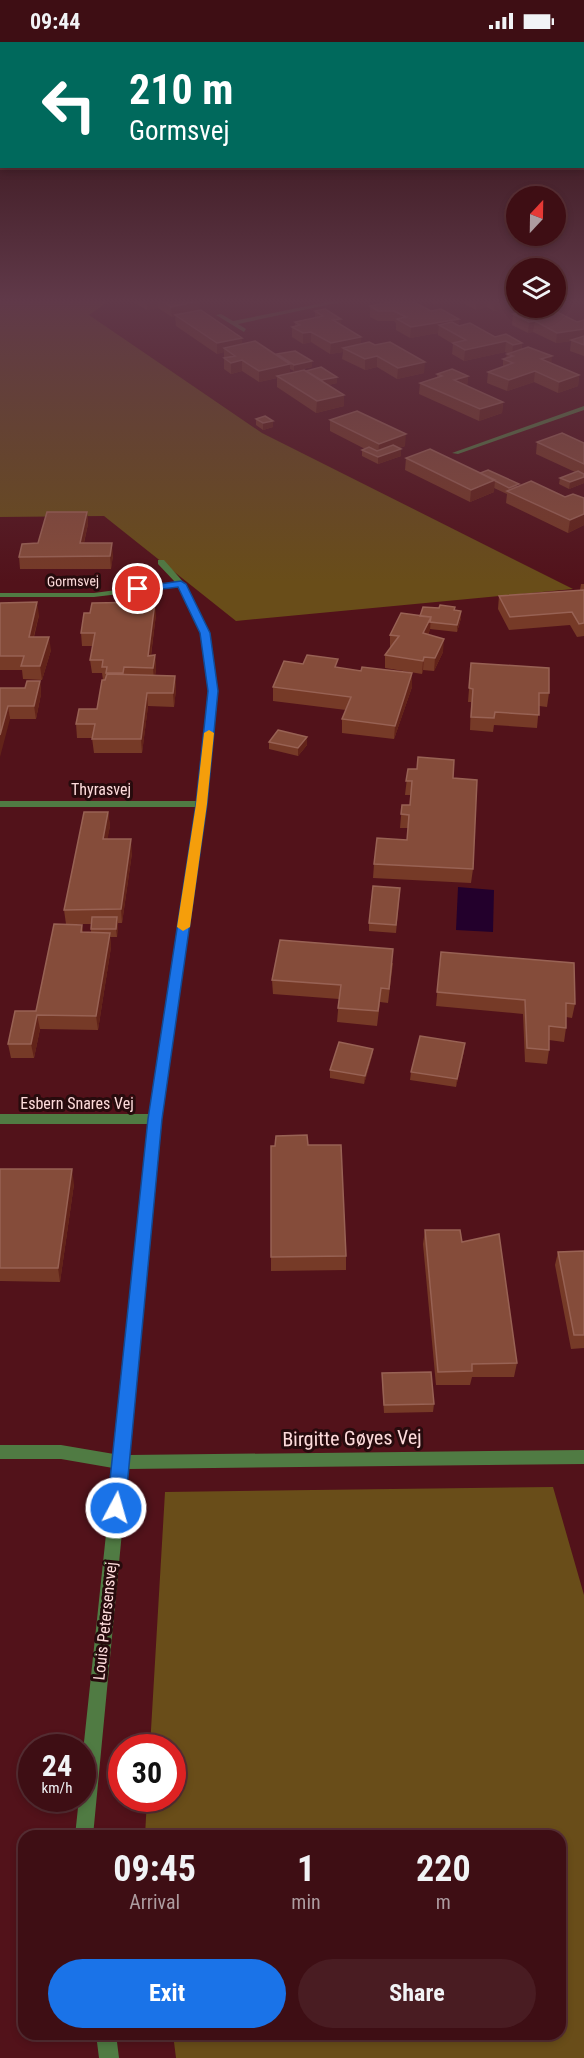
<!DOCTYPE html>
<meta charset="utf-8">
<style>
:root{--surface:#3e0e14;--page:#491c22;--text:#f1f3f6;--muted:#ad9ca0;--line:#572e34;--accent:#1a73e8}
body{margin:0;font-family:"Roboto Condensed",sans-serif;background:var(--page);color:var(--text);height:100vh;display:flex;flex-direction:column;font-size:22px;white-space:nowrap}
*{box-sizing:border-box;margin:0}
p{font-size:20px;color:var(--muted)}
.icon{flex:none;width:33px;height:33px;fill:none;stroke:currentColor;stroke-width:2;stroke-linecap:round;stroke-linejoin:round}
.map{position:relative;flex:1;overflow:hidden}
.details{position:absolute;left:18px;top:1788px;width:548px;height:210px;display:flex;flex-direction:column;background:var(--surface);border-radius:18px;box-shadow:0 3px 9px #0003,0 0 0 2px var(--line)}
.details>*{flex:none}
.guide{position:absolute;left:0px;top:0px;width:585px;height:126px;box-shadow:0 3px 9px #0003,0 0 0 2px var(--line);background:#00695c;color:#fff;overflow:hidden}
.needle{width:39px;rotate:22deg}
.tools{position:absolute;left:506px;top:144px;display:grid;gap:12px}
.tools a{display:grid;place-items:center;width:60px;height:60px;border-radius:50%;background:var(--surface);box-shadow:0 3px 9px #0003,0 0 0 2px var(--line);font-size:30px}
.speed{position:absolute;left:18px;top:1692px;display:flex;gap:12px;font-size:30px;font-weight:700;text-align:center}
.speed>*{display:grid;place-content:center;width:78px;height:78px;border-radius:50%;background:var(--surface);box-shadow:0 3px 9px #0003,0 0 0 2px var(--line);line-height:1}
.speed small{font-size:15px;font-weight:400}
.speed .limit{border:9px solid #d22;background:#fff;color:#111}
.pin{position:absolute;display:grid;place-items:center;width:51px;height:51px;color:#fff;margin:-26px;border:3px solid #fff;border-radius:50%;box-shadow:0 2px 6px #0007}
.me{position:absolute;width:66px;margin:-33px;rotate:6deg;stroke-linejoin:round;filter:drop-shadow(0 0 4px #0008)}
.turn{display:flex;align-items:center;gap:21px;height:126px;padding:0 30px;font-size:27px}
.turn .icon{width:78px;height:78px;stroke-width:2.5}
.turn b{display:block;font-size:42px;line-height:51px}
.eta{display:flex;justify-content:space-evenly;align-items:center;height:102px;text-align:center}
.eta b{font-size:36px;font-weight:700;line-height:42px}
.button{display:flex;gap:12px;margin-top:auto;padding:12px 30px}
.button a{flex:1;height:69px;border-radius:36px;background:var(--accent);color:#fff;font-size:24px;font-weight:700;line-height:69px;text-align:center}
.button a+a{background:var(--page);color:var(--text)}
.status{display:flex;justify-content:space-between;align-items:center;height:42px;padding:0 30px;background:var(--surface);direction:ltr}
.status svg{height:16px;fill:currentColor}
.map>svg:first-child{display:block}
</style>
<div class="status"><b>09:44</b><svg viewBox="0 0 49 12"><path d="M0 12V9h3v3zM5 12V6h3v6zM10 12V3h3v9zM15 12V0h3v12zM26 1h20v11H26zM47 4h2v5h-2z"/></svg></div>
<div class="map">
<svg width="584" height="2016" viewBox="0 0 584 2016">
<rect width="100%" height="100%" fill="#52121a"/>
<path fill="#694d19" d="M0,258H110L89,273L262,391L573,547L236,579L104,474L0,475Z
M553,1445L584,1553V2016H176L173,1992H560V1794H145L147,1757L172,1756V1706L150,1705L165,1450Z"/>
<path fill="#23002c" d="M458,845L494,848L493,890L456,888Z"/>
<g fill="none" stroke-linecap="round" stroke-linejoin="round">
<path fill="#507b43" fill-rule="evenodd" d="M338,258H350L238,282L246,287L244,290L216,273L221,272L233,279Z
M584,364V368L458,412L452,411Z
M158,518H164L185,542L209,591L218,649L207,762L161,1077L129,1413L584,1408V1422L128,1427L93,1794H75L79,1756H82V1719L113,1426L61,1417H0V1403H61L114,1412L148,1082H0V1072H149L197,765H0V759H197L208,649L201,591L178,545L94,555H0V551H94L175,540L158,522Z
M96,1992H116L119,2016H99Z"/>
</g>
<path fill="#763a27" d="M130,258H197L199,259V269L242,302L277,313L312,319V325L294,329L290,327V331L337,341L328,343L344,364L316,371L277,345V336L259,340L242,329L231,332L224,327V310L217,312L176,284L175,274L172,275L158,266L147,268Z
M396,258H410L431,269L459,277V284L495,295L522,301V307L551,321L579,333L578,344L558,351L534,340L507,349L487,341L488,330L503,325V317L506,316L507,311L505,310L464,319L452,312L453,302L438,293V291L410,296L396,288V281L394,279H378L370,275V264Z
M429,258H455L435,262Z
M457,258H516V266H526L517,268L511,265L494,269L487,265L476,268Z
M315,269L341,283L361,302L424,331L397,337L377,325L365,328L342,317L343,310L330,312L311,300L303,302L292,295V285L295,284V280L315,276Z
M513,272L577,280L584,278V314L570,309L571,299L556,301L533,290L528,291L512,283Z
M437,332L468,334L467,344L503,360L502,371L479,379L419,352L420,341L437,335Z
M256,377L273,385L263,388L256,383Z
M330,378L405,404L399,406L401,414L378,422L362,414V408L365,407L330,389Z
M537,400L584,401V441L569,447L559,442L560,436L575,430L536,412Z
M406,416L480,431L518,444L565,455L584,456V483L568,491L506,461L507,452L494,446V450L470,460L405,428Z
M87,470L88,482L84,501L113,513L111,527H20L19,515Z
M581,542H584V594L577,595L570,583L509,588L498,567L499,554L580,548Z
M0,561L39,573L34,595L51,608L42,638L23,637L22,628H0Z
M455,568L461,569V576L457,590L430,587L428,593L443,610L434,629L423,628L422,632L385,626V613L390,606V593L420,574Z
M156,572L151,614L155,613L156,627L155,634H175L176,647L174,665L148,664L142,711H94L92,696H77L76,682L97,667L103,638L102,631H92L90,618L93,604H82L81,591Z
M471,621L549,651L547,665L539,664L537,686L494,683L493,690L470,688L471,660H468Z
M338,626L361,629L412,631V645L394,697L342,691V677L346,668L273,659V645Z
M40,639L41,652L36,677H10L0,646H25Z
M307,695V703L298,714L269,707V700Z
M408,727L453,736L473,827L471,841L373,836L374,822L407,798L408,786H400L402,763H410L411,753H405Z
M108,770L110,784L107,797L132,811L122,881H118L117,895H110L111,905L98,988L40,987L34,1016H11L8,1002L36,969L82,883L83,890L91,891V882H66L64,868Z
M400,846L396,891L369,889V881Z
M441,910L575,962L572,976L566,975V986L564,1000L549,998V1008L547,1022L525,1020L523,972L436,964Z
M393,921L388,961L380,960L377,984L337,980L339,957L273,952L272,938Z
M373,1007L372,1014L364,1042L330,1036V1028Z
M464,1009L456,1045L410,1038L411,1030Z
M308,1103L346,1214V1228L271,1229V1215Z
M0,1127L74,1142L60,1240L0,1239Z
M425,1188L462,1200L517,1321L514,1335H472L470,1343H436L423,1202Z
M584,1209V1306L571,1307L555,1223L558,1210Z
M382,1331L434,1362L433,1370L384,1371L382,1338Z"/>
<path fill="#622319" d="M147,258H158V266L147,268Z
M262,258H275L262,261Z
M435,258H455L435,262Z
M477,258H488L487,265L476,268Z
M495,258H512L511,265L494,269Z
M199,259V270L172,275L171,265Z
M518,266H526L517,268Z
M341,277V287L333,278Z
M459,277V288L439,283L438,291L410,296L411,285Z
M535,279L533,290L528,291L529,280Z
M584,287V297L571,298V299L556,301L557,291Z
M311,290V300L303,302V291Z
M361,295V306H343V310L330,312L331,301Z
M242,296V306H224V310L217,312V301Z
M506,299L505,310L464,319L465,308Z
M522,301L521,312L512,314L513,303Z
M377,314V325L365,328V317Z
M552,314L551,325L541,317Z
M242,318V329L231,332V321Z
M312,319V325L294,329V323Z
M425,320L424,331L397,337L398,326Z
M290,322V333L277,334V336L259,340V329Z
M535,329L534,340L507,349L509,338Z
M579,333L578,344L558,351L559,340Z
M468,334L467,345L454,338Z
M337,335V341L316,346V340Z
M344,353V364L316,371L317,359Z
M503,360L502,371L479,379L480,367Z
M273,379V385L263,388V381Z
M406,392L405,404L378,413L379,402Z
M401,407V414L378,422V415Z
M584,435V441L569,447L570,440Z
M495,438L494,450L470,460L471,448Z
M87,470L88,482L81,513L80,501Z
M584,472V483L568,491L570,478Z
M112,501L113,513L111,527L110,514Z
M37,560L39,573L30,608L29,595Z
M155,560L156,572L149,627L148,614Z
M461,569V576L457,590V583Z
M431,575L430,588L422,604L423,591Z
M49,595L51,608L42,638L40,624Z
M444,597L443,610L434,629L435,616Z
M155,613L156,627L154,639L153,626Z
M424,615L423,628L422,632L423,619Z
M412,631V645L394,697L395,684Z
M175,634L176,647L174,665L173,651Z
M40,639L41,652L36,677L34,664Z
M147,651L148,664L142,711L141,697Z
M8,664L10,677L0,715V693Z
M307,695V703L298,714V706Z
M108,770L110,784L105,811L103,797Z
M131,797L132,811L122,881L121,867Z
M117,875L118,883L117,895L116,887Z
M110,891L111,905L98,988L96,974Z
M37,973L40,987L34,1016L31,1002Z
M465,1001L464,1009L456,1045L457,1037Z
M373,1007L372,1014L364,1042L365,1034Z
M72,1127L74,1142L60,1240L58,1226Z"/>
<path fill="#854c3a" stroke="#986254" stroke-width="1.5" d="M161,258H197L199,259L171,265Z
M399,258H410L431,269L441,267L459,277L411,285L397,277L406,275L394,269H378L370,264Z
M546,266H549L577,280L584,278V287L557,291L535,279L529,280L513,272Z
M325,267L341,277L333,278L361,295L331,301L311,290L303,291L292,285L300,283L295,280L323,274L315,269Z
M201,268L242,296L217,301L175,273Z
M452,280L459,284L470,281L495,295L506,292L522,301L513,303L506,299L465,308L453,301L466,298L439,283Z
M584,294V303L571,298Z
M255,299L290,322L259,329L242,318L231,321L224,316L235,314L224,306Z
M369,300L375,303L390,300L425,320L398,326L377,314L365,317L343,306Z
M528,305L552,314L541,317L579,333L559,340L535,329L509,338L488,330L513,321L503,317L513,314L507,312Z
M295,309L312,319L294,323L277,312Z
M321,325L337,335L321,338L306,329Z
M452,327L468,334L454,338L503,360L480,367L420,341L442,334L437,332Z
M304,328L344,353L317,359L277,334Z
M357,369L406,392L379,402L330,378Z
M265,374L273,379L263,381L256,377Z
M562,391L584,401V422L537,400Z
M393,403L401,407L378,415L362,408L369,405L377,409Z
M430,407L495,438L471,448L406,416Z
M488,428L519,442L509,446L480,431Z
M578,429L584,432V435L570,440L560,436Z
M531,439L565,455L573,452L584,456V472L570,478L507,449Z
M47,470H87L80,501H112L110,514L19,515L22,502L38,501Z
M584,548V581L579,582L572,570L510,575L499,554Z
M37,560L29,595H49L40,624H21L24,614H0V561Z
M155,560L148,614L155,613L153,626L124,625L123,631H106L107,625H102L103,618H90L95,591H81L84,571H90L92,561Z
M440,563L455,565L454,568L461,569L457,583L430,580L431,575L420,574L423,565L439,566Z
M401,571L431,575L423,591L444,597L435,616L424,615L423,619L385,613L399,594L390,593Z
M307,613L338,617L335,625L361,629L362,625L412,631L395,684L342,677L351,655L273,645L284,619L303,622Z
M471,621L549,626V651H539V673L495,670L494,676L471,675L473,647L469,646Z
M107,632L175,634L173,651H147L141,697H92L95,682H76L79,667H97L102,638H105Z
M27,639H40L34,664H8L0,693V646H25Z
M278,688L307,695L298,706L269,700Z
M418,715L454,718L453,736L477,738L473,827L374,822L377,796L407,798L409,773L401,772L402,763H410L412,739H406L408,727H417Z
M84,770H108L103,797H131L121,867L64,868Z
M373,844L400,846L396,883L369,881Z
M92,875H117L116,887H91Z
M54,882L82,883L81,890L110,891L96,974L37,973L31,1002H8L15,969H36Z
M280,898L393,907L389,947L381,946L378,969L338,966L341,943L272,938Z
M441,910L574,921L575,962L566,961V986L549,984V1008L527,1006L525,958L437,950Z
M420,994L465,1001L457,1037L411,1030Z
M339,1000L373,1007L365,1034L330,1028Z
M307,1093L308,1103H341L346,1214L271,1215V1104H275L276,1094Z
M0,1127H72L58,1226H0Z
M425,1188H460L462,1200L499,1192L517,1321L472,1322V1329L438,1330Z
M584,1209V1293H574L558,1210Z
M431,1330L434,1362L384,1363L382,1331Z"/>
<linearGradient id="sky" x2="0" y2="1"><stop stop-color="#2d0a0e"/><stop offset="0.48" stop-color="#603949"/><stop offset="1" stop-color="#603949" stop-opacity="0"/></linearGradient>
<rect width="584" height="540" fill="url(#sky)"/>
<path fill="#1a73e8" stroke="#114b97" stroke-width="1.5" d="M181,539L186,542L210,591L218,649L207,762L162,1077L125,1466L123,1472L116,1475L110,1472L107,1466L148,1077L196,762L208,649L200,591L178,545L138,550L133,547L138,545Z"/>
<path fill="#f59e0b" d="M209,688L214,691L207,762L190,885L183,889L177,885L196,762L204,691Z"/>
<g text-anchor="middle" dominant-baseline="central" stroke-width="6" stroke-linejoin="round" paint-order="stroke">
<g font-size="14" fill="#fedcdc" stroke="#270b0d">
<text transform="translate(73 539) rotate(-1)">Gormsvej</text>
</g>
<g font-size="16" fill="#fedcdc" stroke="#270b0d">
<text x="101" y="747">Thyrasvej</text>
<text x="77" y="1061">Esbern Snares Vej</text>
<text transform="translate(105 1579) rotate(-84)">Louis Petersensvej</text>
</g>
<g font-size="20" fill="#fedcdc" stroke="#270b0d">
<text transform="translate(352 1396) rotate(-1)">Birgitte Gøyes Vej</text>
</g>
</g>
</svg>
<div class="tools">
<a><svg class="needle" viewBox="-14 -14 28 28"><path d="M0-13l5 13h-10z" fill="#e53935"/><path d="M0 13l5-13h-10z" fill="#ad9ca0"/></svg></a>
<a><svg class="icon" aria-label="layers" viewBox="0 0 24 24"><path d="M12 4l9 5-9 5-9-5zM3 14l9 5 9-5"/></svg></a>
</div>
<div class="speed"><div>24<small>km/h</small></div><div class="limit">30</div></div>
<div class="pin" style="left:138px;top:547px;background:#d93025"><svg class="icon" aria-label="arrive" viewBox="0 0 24 24"><path d="M6 21V4h12l-3 4 3 4H6"/></svg></div>
<svg class="me" style="left:116px;top:1466px" viewBox="-20 -20 40 40"><circle r="17" fill="#1a73e8" stroke="#fff" stroke-width="3"/><path d="M0-11L8 9 0 5-8 9z" fill="#fff"/></svg>
<div class="guide">
<div class="turn"><svg class="icon" aria-label="left" viewBox="0 0 24 24"><path d="M17 20v-9H6M10 6l-5 5 5 5"/></svg><div><b>210 m</b>Gormsvej</div></div>
</div>
<section class="details">
<div class="eta">
<div><b>09:45</b><p>Arrival</p></div>
<div><b>1</b><p>min</p></div>
<div><b>220</b><p>m</p></div>
</div>
<div class="button"><a>Exit</a><a>Share</a></div>
</section>
</div>
